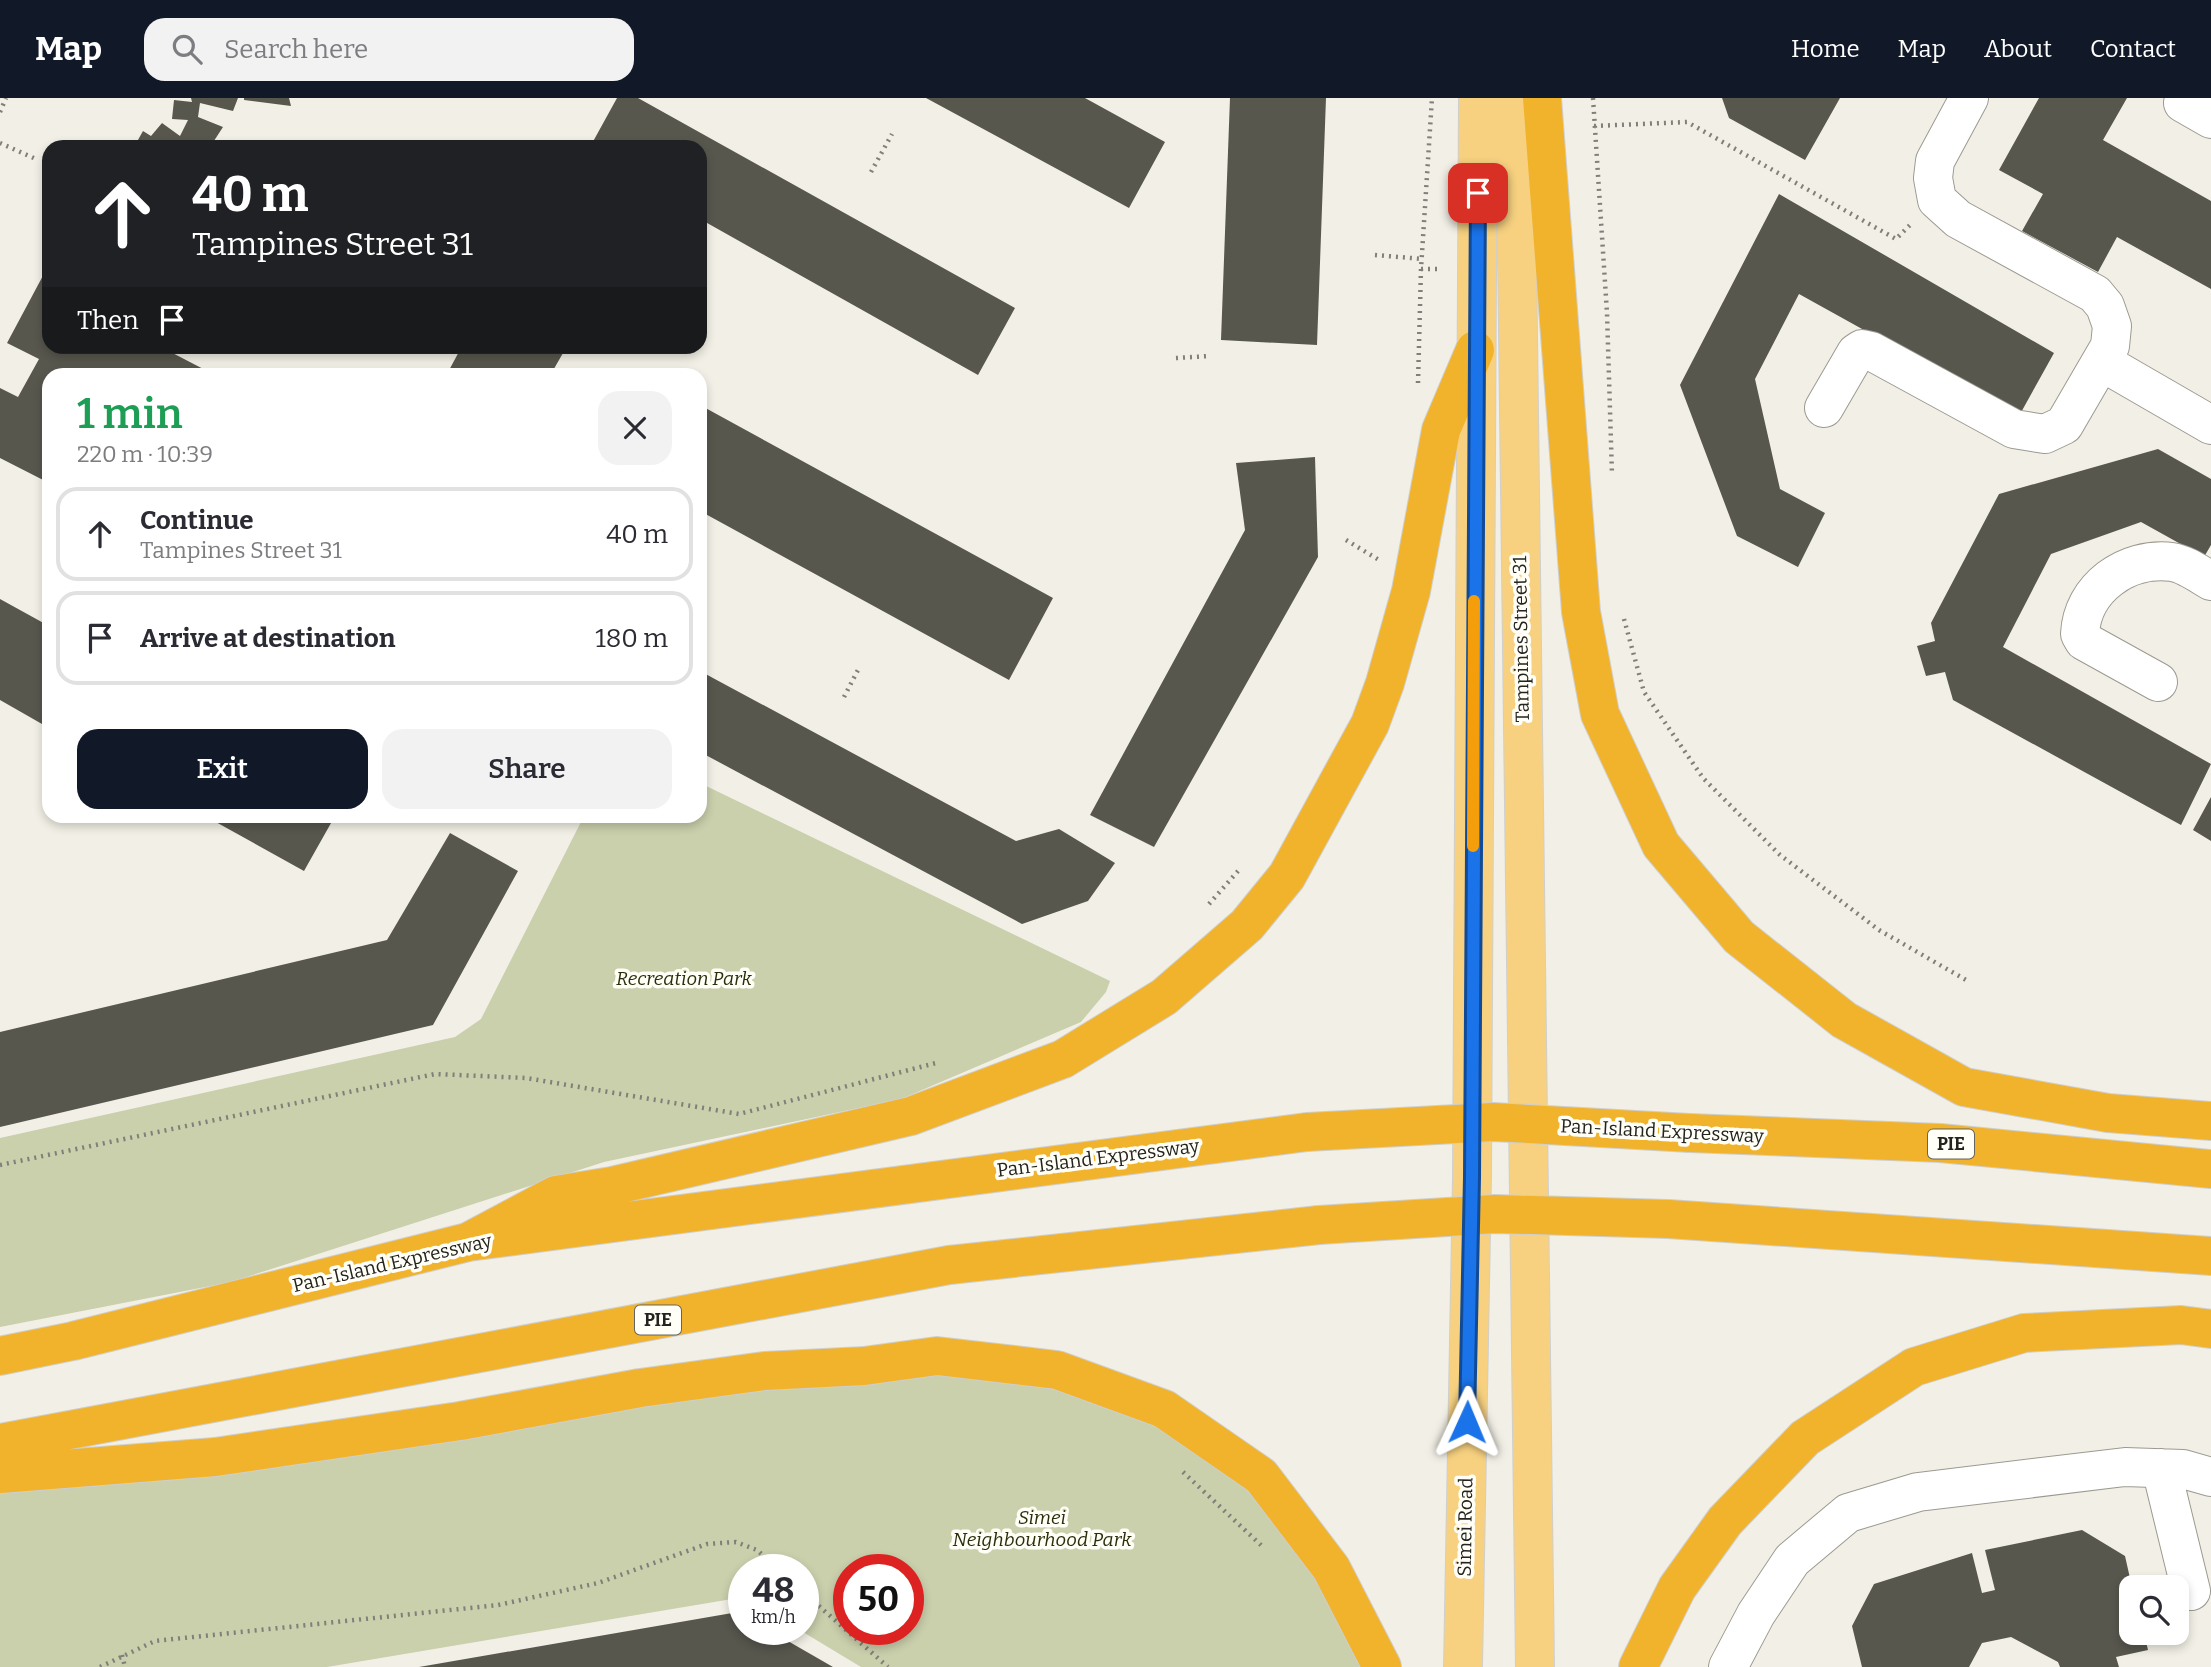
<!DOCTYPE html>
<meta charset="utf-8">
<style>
:root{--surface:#fff;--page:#f2f2f3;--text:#2b2b33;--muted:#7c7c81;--line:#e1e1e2;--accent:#111827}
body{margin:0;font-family:Bitter,serif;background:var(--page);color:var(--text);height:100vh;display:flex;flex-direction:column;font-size:26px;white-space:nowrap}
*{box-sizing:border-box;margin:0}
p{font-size:23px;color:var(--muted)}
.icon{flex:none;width:38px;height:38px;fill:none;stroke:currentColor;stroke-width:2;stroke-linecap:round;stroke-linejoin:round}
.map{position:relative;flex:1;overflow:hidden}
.sheet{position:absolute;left:42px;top:270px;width:665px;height:455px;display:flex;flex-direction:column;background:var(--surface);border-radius:21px;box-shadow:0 4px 10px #0003}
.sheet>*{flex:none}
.top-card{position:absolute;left:42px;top:42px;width:665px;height:214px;border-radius:21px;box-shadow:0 4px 10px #0003;background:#202124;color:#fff;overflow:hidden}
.fabs{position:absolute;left:2119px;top:1477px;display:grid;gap:14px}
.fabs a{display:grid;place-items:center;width:70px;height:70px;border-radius:14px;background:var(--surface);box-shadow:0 4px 10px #0003;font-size:35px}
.speed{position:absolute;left:728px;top:1456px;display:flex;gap:14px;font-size:35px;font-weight:700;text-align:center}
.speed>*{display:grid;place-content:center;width:91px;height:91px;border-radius:50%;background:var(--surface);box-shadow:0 4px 10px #0003;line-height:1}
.speed small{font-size:18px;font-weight:400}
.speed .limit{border:10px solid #d22;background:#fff;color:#111}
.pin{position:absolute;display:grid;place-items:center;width:60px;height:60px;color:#fff;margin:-30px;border-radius:14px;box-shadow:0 4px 10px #0006}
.me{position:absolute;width:77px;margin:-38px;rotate:1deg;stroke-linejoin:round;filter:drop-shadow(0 0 5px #0008)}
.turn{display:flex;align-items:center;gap:24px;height:147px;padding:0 35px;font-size:32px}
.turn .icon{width:91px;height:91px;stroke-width:2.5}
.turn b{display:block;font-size:49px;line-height:60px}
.then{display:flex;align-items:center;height:66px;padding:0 35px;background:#0003;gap:14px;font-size:26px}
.round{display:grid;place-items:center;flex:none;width:74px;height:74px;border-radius:21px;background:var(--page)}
.overview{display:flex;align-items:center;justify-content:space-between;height:119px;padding:0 35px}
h1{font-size:42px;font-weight:600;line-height:52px;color:#1e9e55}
.cta{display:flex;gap:14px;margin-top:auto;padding:14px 35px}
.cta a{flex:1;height:80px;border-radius:21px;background:var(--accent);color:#fff;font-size:28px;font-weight:600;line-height:80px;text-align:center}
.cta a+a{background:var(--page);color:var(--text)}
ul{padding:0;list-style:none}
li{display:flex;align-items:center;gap:21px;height:94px;margin:0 14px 10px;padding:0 21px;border:4px solid var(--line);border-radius:21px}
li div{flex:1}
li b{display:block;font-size:26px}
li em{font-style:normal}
header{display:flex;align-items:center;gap:42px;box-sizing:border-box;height:98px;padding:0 35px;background:var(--accent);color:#fff}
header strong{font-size:33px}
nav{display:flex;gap:38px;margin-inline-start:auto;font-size:24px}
.search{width:490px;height:63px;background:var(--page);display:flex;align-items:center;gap:18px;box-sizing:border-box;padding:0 24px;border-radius:21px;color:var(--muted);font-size:26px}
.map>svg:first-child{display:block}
</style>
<header>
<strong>Map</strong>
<div class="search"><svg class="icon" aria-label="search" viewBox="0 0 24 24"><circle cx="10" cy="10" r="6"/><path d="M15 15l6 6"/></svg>Search here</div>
<nav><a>Home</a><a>Map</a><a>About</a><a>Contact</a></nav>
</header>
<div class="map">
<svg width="2211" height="1569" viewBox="0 0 2211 1569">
<rect width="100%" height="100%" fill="#f2f0e6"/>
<path fill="#cacfac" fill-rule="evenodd" d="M700,685L1110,883L1106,894L1081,924L901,1001L604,1064L231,1184L0,1229V1040L455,939L481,921L584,718H700Z
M934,1271L1053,1285L1156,1324L1254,1389L1320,1478L1366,1569H861L798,1531H803V1472H744V1499L327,1569H0V1386ZM849,1472H908V1531H849Z"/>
<path fill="#58574e" d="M191,0H238L233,13L200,5L198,19L223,29L210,49H134L143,33L151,38L162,25L180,38L188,22L172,21L174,2L192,4Z
M244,0H289L291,8L244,2Z
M617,0H638L1015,210L978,277L700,121V49H590Z
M926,0H1085L1165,44L1129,110Z
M1230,0H1326L1317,247L1221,242Z
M1722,0H1840L1805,62L1729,20Z
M2039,0H2127L2103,42L2211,103V191L2117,139L2098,174L2022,133L2043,96L1999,72Z
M1779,96L2054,255L2019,318L1799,196L1755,281L1780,391L1825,415L1798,469L1737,438L1680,287Z
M46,172L49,173V248H159L213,276H96L84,271L81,276H49V385L0,360V290L18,299L39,261L7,245Z
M462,248H567L551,276H447Z
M700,307L1053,500L1009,582L700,413Z
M2158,351L2211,381V447L2204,459L2141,424L2051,456L2003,549L2211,666L2181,727L1953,602L1945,574L1926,578L1917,548L1935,543L1931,525L1999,396Z
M1315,359L1318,459L1154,749L1090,717L1245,432L1236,365Z
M0,501L49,528V630L0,602Z
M700,573L1016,743L1059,731L1115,765L1088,803L1022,826L700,654Z
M2211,699V743L2193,732Z
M205,718H335L304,773Z
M450,735L518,773L433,927L0,1029V934L387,842Z
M2082,1432L2125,1458L2132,1489V1535H2144L2148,1552L2116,1559L2119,1569H2060L2058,1564L2011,1539L1982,1545L1969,1569H1862L1852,1528L1874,1486L1972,1455L1982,1495L1995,1492L1985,1452Z
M738,1514L744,1518V1531H767L833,1569H419Z"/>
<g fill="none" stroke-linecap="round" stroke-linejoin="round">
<g stroke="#9c9a90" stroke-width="40">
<path id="minor" d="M2183,5L2211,21
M2102,264L2211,327
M1824,310L1856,255L1862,251L1871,253L2014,331L2045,336L2064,327L2110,248L2112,228L2105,208L2095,196L1958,121L1937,102L1933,80L1935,63L1969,0
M2158,584L2084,543L2080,536C2082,490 2127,458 2172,464C2185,466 2199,476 2211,483
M2161,1370L2191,1493
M1728,1569L1756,1516L1792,1462L1848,1415L1918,1394L2125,1369L2183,1371L2211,1379"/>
</g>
<g stroke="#cfcfce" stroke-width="40">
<path id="major" d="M1515,0L1535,1569
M1463,1569L1472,1079L1478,0"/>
</g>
<g stroke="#cfcfce" stroke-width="40">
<path id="highway" d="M1542,0L1581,514L1600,616L1661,747L1739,839L1844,922L1964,989L2108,1015L2211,1023
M1690,1035L1940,1045L2211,1071
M1668,1121L2211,1158
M468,1144L556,1097L612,1088L911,1018L1063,961L1164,899L1247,827L1287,778L1370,626L1385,585L1411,493L1441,332L1475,252
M0,1258L73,1243L468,1144L1307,1034
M0,1345L949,1167L1319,1127
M0,1376L215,1359L460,1323L640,1290L764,1273L864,1268L937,1258L1057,1272L1164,1311L1261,1378L1331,1470L1382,1569
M1638,1569L1677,1490L1725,1423L1805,1340L1914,1269L2024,1235L2181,1227L2211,1231"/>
</g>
<path stroke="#807f79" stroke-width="4.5" stroke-dasharray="2 5" stroke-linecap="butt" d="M1593,0L1607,215L1612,377
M0,14L6,0
M1594,28L1687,24L1896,141L1910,127
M0,45L36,61
M871,74L892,36
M1375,157L1423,161
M1421,171H1441
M1176,260L1210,258
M1418,285L1421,171L1432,0
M1346,442L1379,462
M1624,521L1644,594L1703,680L1780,757L1879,832L1966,882
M844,599L859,570
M1209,806L1238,773
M0,1067L435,976L526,980L739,1016L936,965
M1183,1374L1263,1449
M803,1494L888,1569
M122,1557L125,1569
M100,1569L155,1543L498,1507L598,1485L707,1446L736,1444L757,1452L779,1472"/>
<use href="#minor" stroke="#fff" stroke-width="38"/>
<use href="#major" stroke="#f7d180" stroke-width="38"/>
<use href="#highway" stroke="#f1b32c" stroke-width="38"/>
<g stroke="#cfcfce" stroke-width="40" stroke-linecap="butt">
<path id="highway-bridge" d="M1307,1034L1493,1024L1690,1035
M1319,1127L1495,1116L1668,1121"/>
</g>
<use href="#highway-bridge" stroke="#f1b32c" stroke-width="38"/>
</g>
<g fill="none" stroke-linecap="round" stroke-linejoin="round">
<g stroke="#114b97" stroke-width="18">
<path id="route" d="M1467,1324L1472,1079L1478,95"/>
</g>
<use href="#route" stroke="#1a73e8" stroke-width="12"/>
<path stroke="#f59e0b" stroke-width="12" d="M1473,748L1474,503"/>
</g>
<g text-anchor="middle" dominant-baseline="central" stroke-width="7" stroke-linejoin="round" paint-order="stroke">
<g fill="#fffef7" stroke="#656560" stroke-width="2">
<rect x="1928" y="1031.5" width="46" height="29" rx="5"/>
<rect x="635" y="1207.5" width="46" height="29" rx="5"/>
</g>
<g font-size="18" font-weight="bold" fill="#23231f">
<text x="1951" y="1046">PIE</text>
<text x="658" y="1222">PIE</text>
</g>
<g font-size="19" fill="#23231f" stroke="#fffef7">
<text transform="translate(1521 541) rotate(-91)">Tampines Street 31</text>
<text transform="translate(1662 1033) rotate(3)">Pan-Island Expressway</text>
<text transform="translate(1098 1060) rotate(-7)">Pan-Island Expressway</text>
<text transform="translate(392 1165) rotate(-13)">Pan-Island Expressway</text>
<text transform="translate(1465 1429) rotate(-89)">Simei Road</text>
</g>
<g font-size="19" font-style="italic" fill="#2b2e0a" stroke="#fffef7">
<text x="684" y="880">Recreation Park</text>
<text x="1042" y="1419">Simei<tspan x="1042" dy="22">Neighbourhood Park</tspan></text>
</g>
</g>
</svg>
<div class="fabs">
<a><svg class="icon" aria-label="search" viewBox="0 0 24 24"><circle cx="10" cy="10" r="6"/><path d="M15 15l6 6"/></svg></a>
</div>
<div class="speed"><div>48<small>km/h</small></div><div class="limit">50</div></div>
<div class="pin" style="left:1478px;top:95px;background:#d93025"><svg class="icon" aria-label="arrive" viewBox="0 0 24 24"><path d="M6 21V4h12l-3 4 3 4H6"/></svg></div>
<svg class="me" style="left:1467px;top:1324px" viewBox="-20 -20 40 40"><path d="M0-17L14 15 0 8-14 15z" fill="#1a73e8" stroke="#fff" stroke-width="4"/></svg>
<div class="top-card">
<div class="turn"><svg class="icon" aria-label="ahead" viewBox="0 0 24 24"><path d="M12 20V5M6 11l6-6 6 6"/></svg><div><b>40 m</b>Tampines Street 31</div></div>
<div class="then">Then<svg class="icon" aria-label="arrive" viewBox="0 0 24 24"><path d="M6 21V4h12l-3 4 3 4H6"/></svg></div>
</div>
<section class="sheet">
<div class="overview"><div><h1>1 min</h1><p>220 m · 10:39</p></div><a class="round"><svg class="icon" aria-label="close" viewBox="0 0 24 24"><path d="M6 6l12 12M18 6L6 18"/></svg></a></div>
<ul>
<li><svg class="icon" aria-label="ahead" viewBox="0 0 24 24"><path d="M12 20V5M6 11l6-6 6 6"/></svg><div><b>Continue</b><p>Tampines Street 31</p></div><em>40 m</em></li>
<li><svg class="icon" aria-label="arrive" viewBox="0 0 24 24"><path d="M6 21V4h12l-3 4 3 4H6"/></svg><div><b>Arrive at destination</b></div><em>180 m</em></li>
</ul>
<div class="cta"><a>Exit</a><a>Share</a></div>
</section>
</div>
